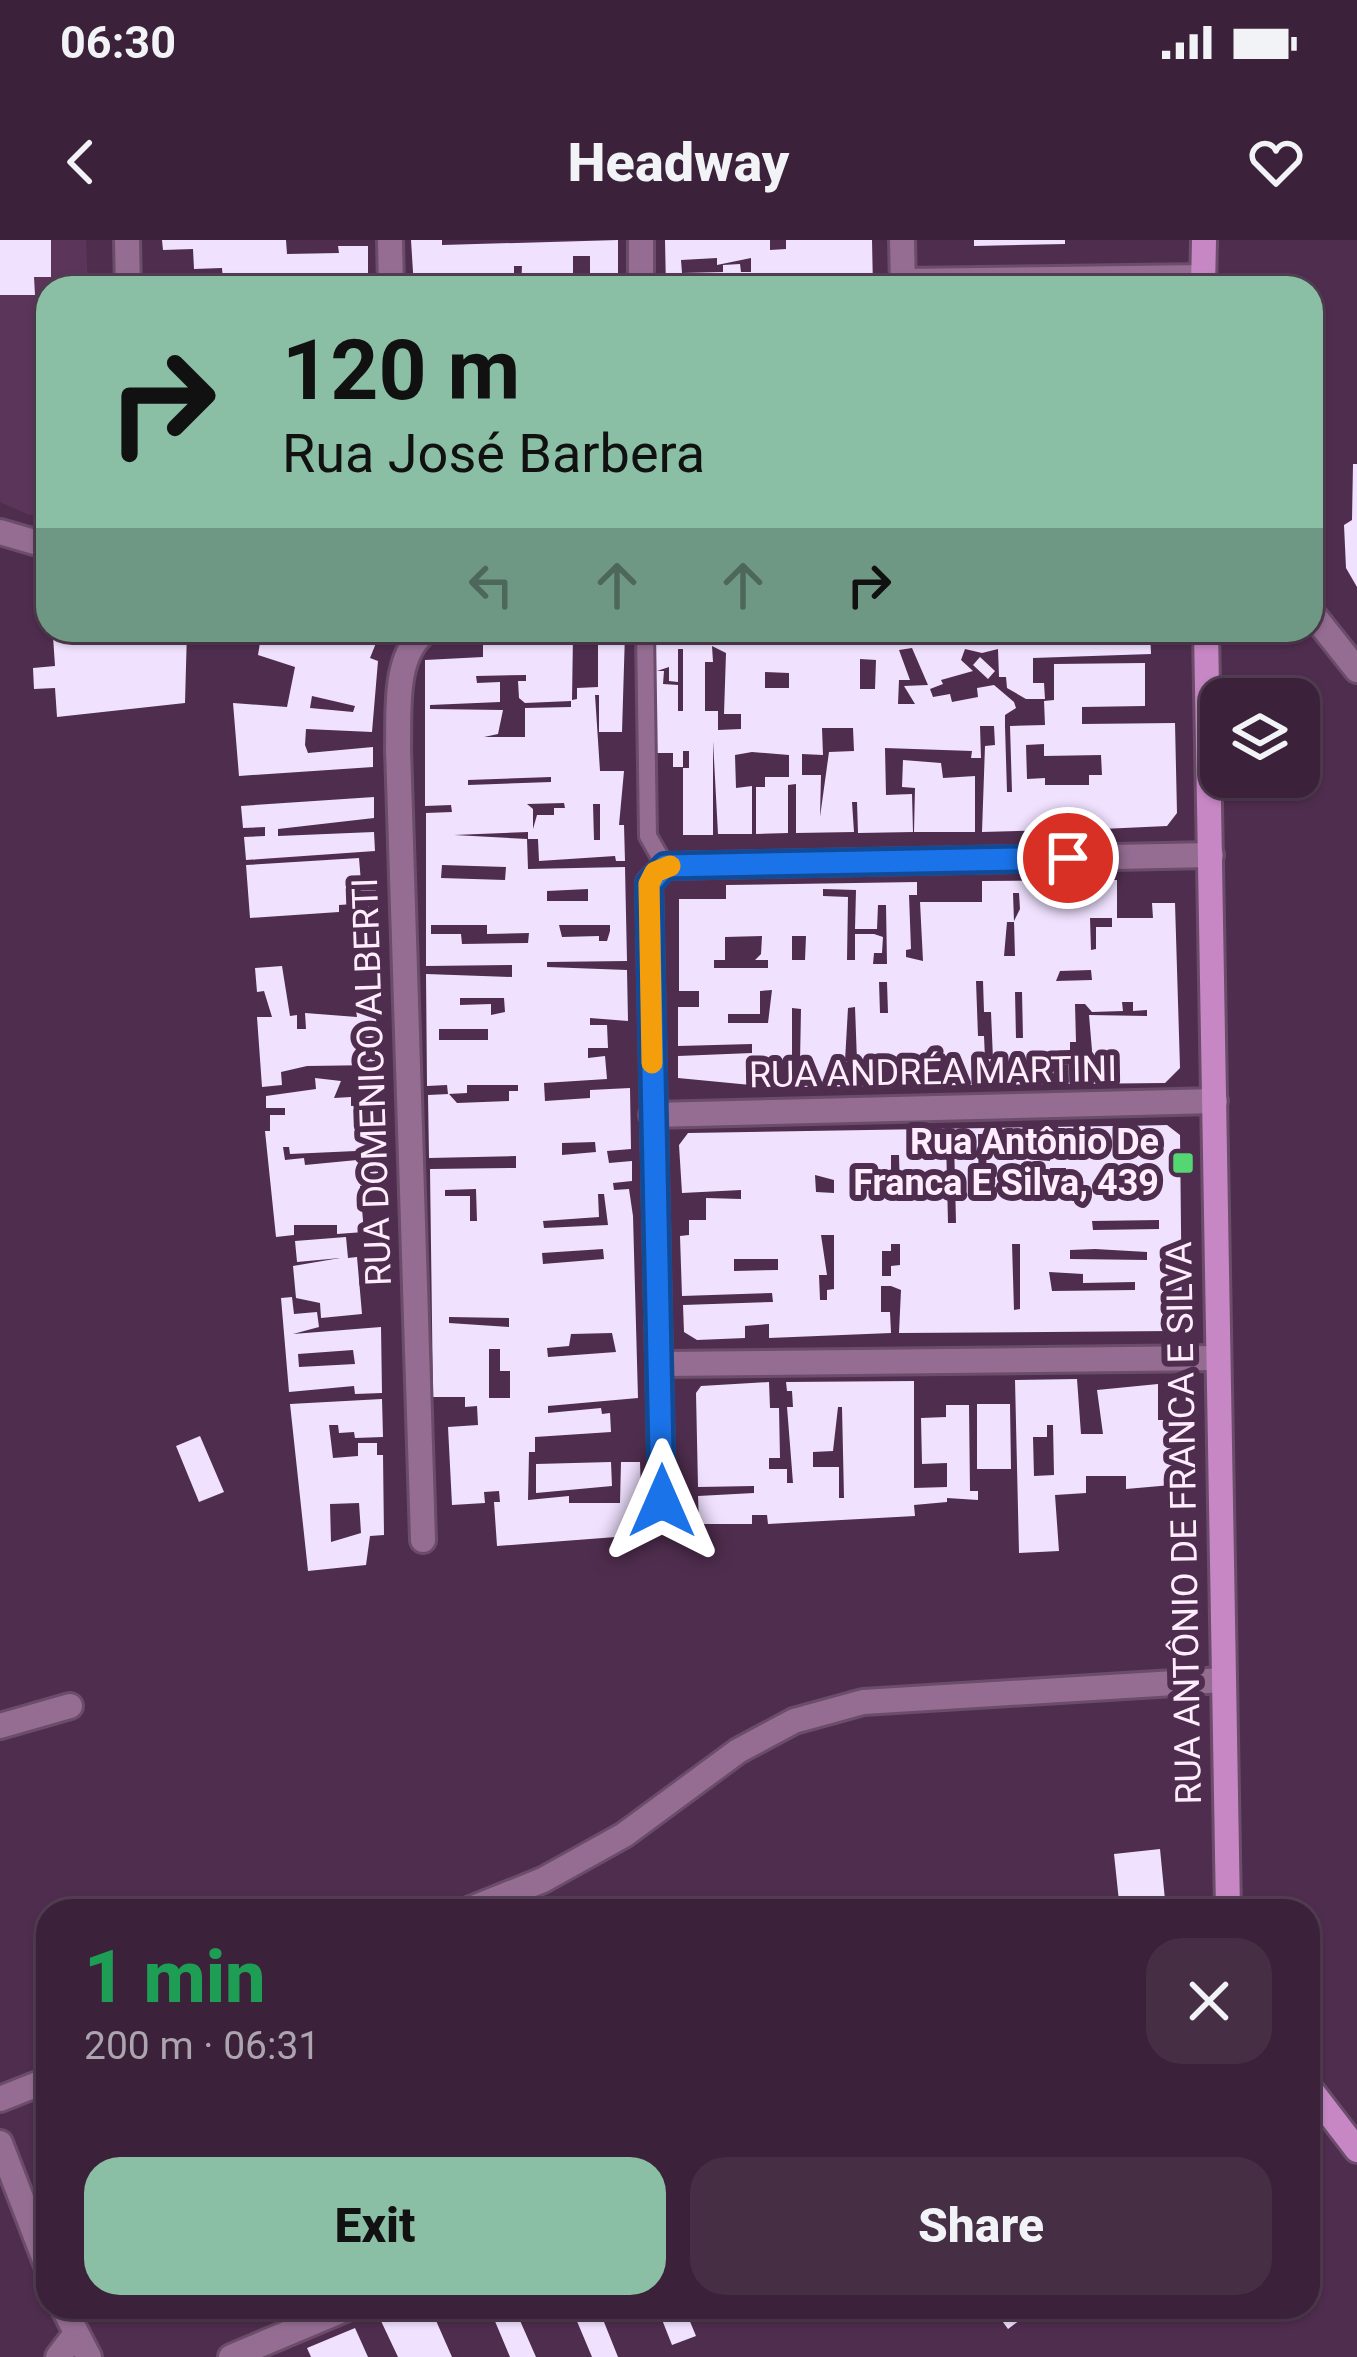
<!DOCTYPE html>
<meta charset="utf-8">
<style>
:root{--surface:#3b223a;--page:#462f45;--text:#f1f3f6;--muted:#aca4af;--line:#543f54;--accent:#8abfa5}
body{margin:0;font-family:Roboto,sans-serif;background:var(--page);color:var(--text);height:100vh;display:flex;flex-direction:column;font-size:45px;white-space:nowrap}
*{box-sizing:border-box;margin:0}
p{font-size:39px;color:var(--muted)}
.icon{flex:none;width:66px;height:66px;fill:none;stroke:currentColor;stroke-width:2;stroke-linecap:round;stroke-linejoin:round}
.map{position:relative;flex:1;overflow:hidden}
.side{position:absolute;left:36px;top:1659px;width:1284px;height:420px;display:flex;flex-direction:column;background:var(--surface);border-radius:36px;box-shadow:0 3px 9px #0004,0 0 0 3px var(--line)}
.side>*{flex:none}
.hud{position:absolute;left:36px;top:36px;width:1287px;height:366px;border-radius:36px;box-shadow:0 3px 9px #0004,0 0 0 3px var(--line);background:#8abfa5;color:#111;overflow:hidden}
.fabs{position:absolute;left:1200px;top:438px;display:grid;gap:24px}
.fabs a{display:grid;place-items:center;width:120px;height:120px;border-radius:24px;background:var(--surface);box-shadow:0 3px 9px #0004,0 0 0 3px var(--line);font-size:60px}
.pin{position:absolute;display:grid;place-items:center;width:102px;height:102px;color:#fff;margin:-51px;border:6px solid #fff;border-radius:50%;box-shadow:0 3px 12px #0007}
.me{position:absolute;width:132px;margin:-66px;rotate:0deg;stroke-linejoin:round;filter:drop-shadow(0 0 9px #0008)}
.turn{display:flex;align-items:center;gap:42px;height:252px;padding:0 48px;font-size:54px}
.turn .icon{width:156px;height:156px;stroke-width:2.5}
.turn b{display:block;font-size:84px;line-height:102px}
.lanes{display:flex;align-items:center;height:114px;padding:0 48px;background:#0003;justify-content:center;gap:60px;direction:ltr}
.lanes .off{opacity:.35}
.round{display:grid;place-items:center;flex:none;width:126px;height:126px;border-radius:36px;background:var(--page)}
.headline{display:flex;align-items:center;justify-content:space-between;height:204px;padding:0 48px}
h1{font-size:72px;font-weight:800;line-height:90px;color:#1e9e55}
.primary-button{display:flex;gap:24px;margin-top:auto;padding:24px 48px}
.primary-button a{flex:1;height:138px;border-radius:36px;background:var(--accent);color:#111;font-size:48px;font-weight:800;line-height:138px;text-align:center}
.primary-button a+a{background:var(--page);color:var(--text)}
.status{display:flex;justify-content:space-between;align-items:center;height:84px;padding:0 60px;background:var(--surface);direction:ltr}
.status svg{height:33px;fill:currentColor}
header{display:flex;justify-content:space-between;align-items:center;height:156px;padding:0 48px;background:var(--surface);font-size:54px;font-weight:800}
.map>svg:first-child{display:block}
</style>
<div class="status"><b>06:30</b><svg viewBox="0 0 49 12"><path d="M0 12V9h3v3zM5 12V6h3v6zM10 12V3h3v9zM15 12V0h3v12zM26 1h20v11H26zM47 4h2v5h-2z"/></svg></div>
<header><svg class="icon" aria-label="back" viewBox="0 0 24 24"><path d="M15 5l-7 7 7 7"/></svg>Headway<svg class="icon" aria-label="heart" viewBox="0 0 24 24"><path d="M12 20l-8-8c-3-5 5-10 8-4 3-6 11-1 8 4z"/></svg></header>
<div class="map">
<svg width="1357" height="2117" viewBox="0 0 1357 2117">
<rect width="100%" height="100%" fill="#4f2d4e"/>
<path fill="#5c355b" d="M0,0H86L88,48H48V273L29,275L0,262Z"/>
<path fill="#f0e1ff" fill-rule="evenodd" d="M0,0H51V37H34L35,55H0Z
M162,0H286L287,14L339,13L338,6H368V48H295V38H268L267,48H164L163,42L223,41L222,28L194,29L193,9L163,10Z
M411,0H442V5L618,0V48H590V16H573V48H521L522,26H514V48H414Z
M665,0H770V10L786,9V0H872L873,48H666ZM717,18V25L751,18V32H741L740,24L723,25V32L682,33L681,20Z
M974,0H1065V4L974,6Z
M1353,224H1357V347L1346,328L1344,285L1352,280Z
M141,390H187L185,463L57,477L55,448L34,449L33,428L55,426L53,396Z
M262,390L302,405L306,393L314,397L317,390L380,393L370,418L378,421L372,492L306,489L305,505L308,513L373,507V527L239,536L233,463L287,467L295,427L258,415ZM312,456L355,466L353,472L310,468Z
M861,390H1150L1151,414L1033,418V443H1044L1045,459H1026L1007,448L1006,437H999L998,409L982,413L965,409L961,420L973,431L941,440L943,444L930,449L933,457L950,454L952,462L978,457L977,448L994,445L1014,462L1016,468L1005,475V486L1007,552H1012L1010,486L1045,485L1044,461L1054,460V424L1145,423V466L1082,467V484L1175,483L1177,573L1167,586L1102,589V580L1059,582V590L982,592L985,506L995,505L994,486H980L981,518H971L972,511L885,508L886,555L912,554L913,592L858,593L857,562H852L854,592L796,593V544L788,545V593L756,594V547H765V537H789V515L752,512L735,515L736,548L752,546V594H718L713,501V595H683V528H689V511H683V527H673V513H647L648,394L773,398ZM712,406L726,413L724,474H741V489L718,490V471H705V422H713ZM912,408L928,445L904,446L915,464H898L899,440H910L899,410ZM678,409H683V471H678V445L663,444L664,431H657L669,427V441L678,442ZM860,419L876,420L875,449H860ZM765,432L789,433V448H765ZM822,488H853L854,511L829,512L820,577L821,535H802V514L823,515ZM1044,504V516L1101,515L1102,535H1089V545H1045V538L1027,539L1026,505Z
M625,393L622,492H599V455H595L600,531H624L619,585H624L625,621H616L615,616L539,621L538,599H528V592L454,595L527,599L528,629L625,627L627,721L547,722V727L627,730L628,781L590,778V785H607L608,808H588V818L605,816L607,839L544,843L545,861L590,858V850L630,848L631,909L607,911L609,923L632,921V941L613,943L614,950L629,949L633,976L638,1158L548,1166V1173L601,1168L602,1174L610,1173L611,1192L535,1197V1212H529L528,1260L569,1256V1263H620L621,1222H640L642,1284L629,1296L497,1306L494,1262H500L499,1251L484,1252L485,1263L452,1265L448,1187L478,1185L477,1166L465,1167V1157H433L430,929L516,928V916L429,918L428,855L449,854L457,863L509,861V851H518V845H467V853L448,854L447,845L427,846L426,734L512,737V725L426,726V573L452,572L451,565L425,566V420L483,417V394L573,395L572,460L577,459V448L598,447V394ZM526,435V441H518L519,458L525,463L571,461V467L525,468V497H484L498,494L503,470L430,469V465L500,462V442L477,443L476,436ZM551,537V542L468,545V540ZM564,563L565,568H554V575H537L533,589V569L527,564ZM593,564H600V600H594ZM442,625L506,627L505,640L441,638ZM588,649V661H547V651ZM431,685H487V694L529,693L528,703L462,704L461,694H431ZM559,685H610V691L607,701H599V696L562,697ZM460,758H504L505,772L491,775V764L460,765ZM439,789H488V800H439ZM595,902L596,912L562,915V903ZM476,949L477,981H470V956H445V950ZM598,954H604L608,985L544,988L543,981L599,977ZM603,1009L604,1019L543,1024L542,1013ZM449,1077L509,1078V1087L449,1083ZM612,1093L616,1112L548,1117L547,1108L569,1106L571,1094ZM489,1109H500V1131H510V1158H489Z
M980,417L995,431L988,439L973,425Z
M903,520L941,523L943,538L975,536V592H914L915,548L902,547Z
M374,557V578L278,589V596L374,592L375,611L246,620L244,597L265,596V587L243,588L241,566Z
M359,618L361,642L376,641V670L354,671V664L339,665V672L250,678L246,625Z
M1117,640V678H1153L1152,663H1175L1180,828L1165,843L791,847V839L761,838V846L678,838V816L752,813V804L678,806V767H699V751H679V659H726V645L917,642V655H909L911,709L906,710V717L923,721L920,662H982V641ZM823,649L856,650L855,689H877L878,665H886L887,724H873L874,713H882L883,697L874,694H855V720H847L848,657L823,656ZM1013,653H1019L1020,669L1014,681L1015,716H1004L1007,682H1014ZM1090,678H1112V687H1096V709L1091,710ZM762,696L761,714L755,720H768V728H714V720H725V697ZM792,696H806L805,720H792ZM1091,730L1092,740L1056,741L1060,731ZM976,741H983L984,772H991L993,819H985L984,796H978ZM879,742H887L888,773H880ZM772,750L768,783H728V774H760V751ZM1015,752H1022L1023,798H1016ZM1122,762H1133V771L1147,770V776L1089,775L1093,822H1070V802H1076L1075,764H1085L1092,772L1123,771ZM855,767L857,821H845L848,768ZM792,768L801,769L800,822H792Z
M282,726L290,776L297,775V789H306L305,773L357,777L356,771L376,770L377,825L307,826L281,832L282,845L262,847L257,777H272L264,751L257,752L255,728Z
M315,838L341,841L334,858L351,857V866L378,865L379,885L355,886L356,895L378,893V910L290,914L289,907H283L285,920L304,918L305,925L378,918V944L360,946L364,992L337,994V985H294V995L276,997L265,891H270V875H285V868H266V856L316,849Z
M1167,885L1180,895L1182,1081L1172,1091L899,1093L901,1050L891,1046H881V1072H890L891,1093L769,1098V1084L745,1086V1098L697,1100L684,1092L683,1065L773,1062L772,1053L682,1056L680,996L689,995V980H706V958L741,959V950L682,953L679,905L688,893L1113,886V895L1127,894V886ZM978,894H986L987,960H979ZM946,900H954L956,983H948ZM1035,904H1049L1050,921L1036,920ZM891,915H899L900,954H879L876,931L891,930ZM1050,928H1066V946L1051,943ZM815,935L834,940V953L816,952ZM1159,980V989L1093,990L1092,981ZM821,995H834V1049L827,1050V1060H820L819,1035H827ZM891,1004H900V1025L891,1026V1036H882V1011H891ZM1012,1004H1020V1069L1014,1070ZM1095,1009L1147,1012V1020L1070,1019V1010ZM734,1019H778V1030L734,1031ZM1049,1032L1083,1034V1043L1135,1042V1050L1052,1051Z
M346,997L348,1018L357,1017L362,1074L321,1078L320,1063L296,1058L293,1026L340,1018L297,1022L295,1001Z
M292,1057L294,1074L317,1072L319,1087L293,1094L381,1087L382,1153L355,1154L354,1146L289,1152L281,1058ZM353,1110L355,1124L299,1127L298,1114Z
M1077,1139L1081,1194H1103L1097,1150L1158,1144V1180H1183V1244L1126,1249V1236H1086V1253L1055,1255L1059,1311L1019,1313L1015,1140ZM1047,1185H1053L1054,1235L1034,1236L1033,1197H1047Z
M914,1141V1248L947,1247V1223L922,1224L921,1178L946,1177V1165H969L970,1251H978V1260L947,1258V1262L914,1265L915,1276L768,1284L767,1275H752V1284H699L698,1256L754,1253V1246L698,1247L696,1153L701,1146L769,1142L770,1168H779L780,1218H769V1229H787V1243H793L787,1167H793L792,1151H787L786,1142ZM838,1167H842L844,1258H839V1227H813V1212L833,1211Z
M382,1159L383,1197L355,1198L354,1192L339,1193L338,1185H329L333,1218L358,1216V1203H377V1215H383L384,1295L370,1296L366,1325L308,1331L290,1164ZM359,1263L361,1293L331,1302L330,1264Z
M977,1164H1010L1011,1229H977Z
M200,1196L224,1252L199,1262L176,1206Z
M611,1222L612,1246L536,1253V1224Z
M1160,1609L1166,1670L1120,1671L1114,1614Z
M415,2067H430L452,2117H398L381,2081Z
M489,2067H514L536,2117H510Z
M571,2067H598L618,2117H592Z
M657,2067H684L696,2096L672,2105Z
M992,2067H1031L1033,2070L1008,2089Z
M355,2088L368,2117H311L307,2108Z"/>
<g fill="none" stroke-linecap="round" stroke-linejoin="round">
<g stroke="#6b4c6a" stroke-width="22">
<path id="lane" d="M645,390L648,596L665,626"/>
</g>
<g stroke="#6b4c6a" stroke-width="30">
<path id="street" d="M127,0L128,48
M390,0L391,48
M641,0V48
M902,0L903,48
M903,41L1203,37
M0,292L48,306
M1311,372L1357,430
M652,875L1215,861
M662,1124L1215,1118
M662,1261L649,643L665,626L1211,615
M423,1300L398,509C399,472 393,414 427,390
M0,1486L70,1466
M466,1671L543,1640L624,1595L738,1511L794,1481L863,1462L1223,1440
M0,1859L48,1840
M0,1903L48,2028
M63,2067L89,2117
M58,2117L74,2096
M231,2117L350,2067"/>
</g>
<g stroke="#6b4c6a" stroke-width="30">
<path id="secondary" d="M1203,48L1204,0
M1206,390L1228,1671
M1308,1846L1357,1910"/>
</g>
<use href="#lane" stroke="#956d93" stroke-width="16"/>
<use href="#street" stroke="#956d93" stroke-width="24"/>
<use href="#secondary" stroke="#c787c4" stroke-width="24"/>
</g>
<g fill="none" stroke-linecap="round" stroke-linejoin="round">
<g stroke="#114b97" stroke-width="30">
<path id="route" d="M662,1261L649,644L665,626L1068,618"/>
</g>
<use href="#route" stroke="#1a73e8" stroke-width="21"/>
<path stroke="#f59e0b" stroke-width="21" d="M652,823L649,644L655,632L670,626"/>
</g>
<rect fill="#54d672" stroke="#4f2d4e" stroke-width="4.5" x="1171" y="911" width="24" height="24" rx="6"/>
<g text-anchor="middle" dominant-baseline="central" stroke-width="12" stroke-linejoin="round" paint-order="stroke">
<g font-size="36" fill="#ffedfe" stroke="#4f2d4e">
<text transform="translate(933 832) rotate(-1)">RUA ANDRÉA MARTINI</text>
<text transform="translate(372 842) rotate(-92)">RUA DOMENICO ALBERTI</text>
<text transform="translate(1184 1283) rotate(-91)">RUA ANTÔNIO DE FRANCA E SILVA</text>
</g>
<g font-size="36" font-weight="bold" fill="#ffedfe" stroke="#4f2d4e" text-anchor="end">
<text x="1159" y="902">Rua Antônio De<tspan x="1159" dy="41">Franca E Silva, 439</tspan></text>
</g>
</g>
</svg>
<div class="fabs">
<a><svg class="icon" aria-label="layers" viewBox="0 0 24 24"><path d="M12 4l9 5-9 5-9-5zM3 14l9 5 9-5"/></svg></a>
</div>
<div class="pin" style="left:1068px;top:618px;background:#d93025"><svg class="icon" aria-label="arrive" viewBox="0 0 24 24"><path d="M6 21V4h12l-3 4 3 4H6"/></svg></div>
<svg class="me" style="left:662px;top:1261px" viewBox="-20 -20 40 40"><path d="M0-17L14 15 0 8-14 15z" fill="#1a73e8" stroke="#fff" stroke-width="4"/></svg>
<div class="hud">
<div class="turn"><svg class="icon" aria-label="right" viewBox="0 0 24 24"><path d="M7 20v-9h11M14 6l5 5-5 5"/></svg><div><b>120 m</b>Rua José Barbera</div></div>
<div class="lanes"><svg class="icon off" aria-label="left" viewBox="0 0 24 24"><path d="M17 20v-9H6M10 6l-5 5 5 5"/></svg><svg class="icon off" aria-label="ahead" viewBox="0 0 24 24"><path d="M12 20V5M6 11l6-6 6 6"/></svg><svg class="icon off" aria-label="ahead" viewBox="0 0 24 24"><path d="M12 20V5M6 11l6-6 6 6"/></svg><svg class="icon" aria-label="right" viewBox="0 0 24 24"><path d="M7 20v-9h11M14 6l5 5-5 5"/></svg></div>
</div>
<section class="side">
<div class="headline"><div><h1>1 min</h1><p>200 m · 06:31</p></div><a class="round"><svg class="icon" aria-label="close" viewBox="0 0 24 24"><path d="M6 6l12 12M18 6L6 18"/></svg></a></div>
<div class="primary-button"><a>Exit</a><a>Share</a></div>
</section>
</div>
